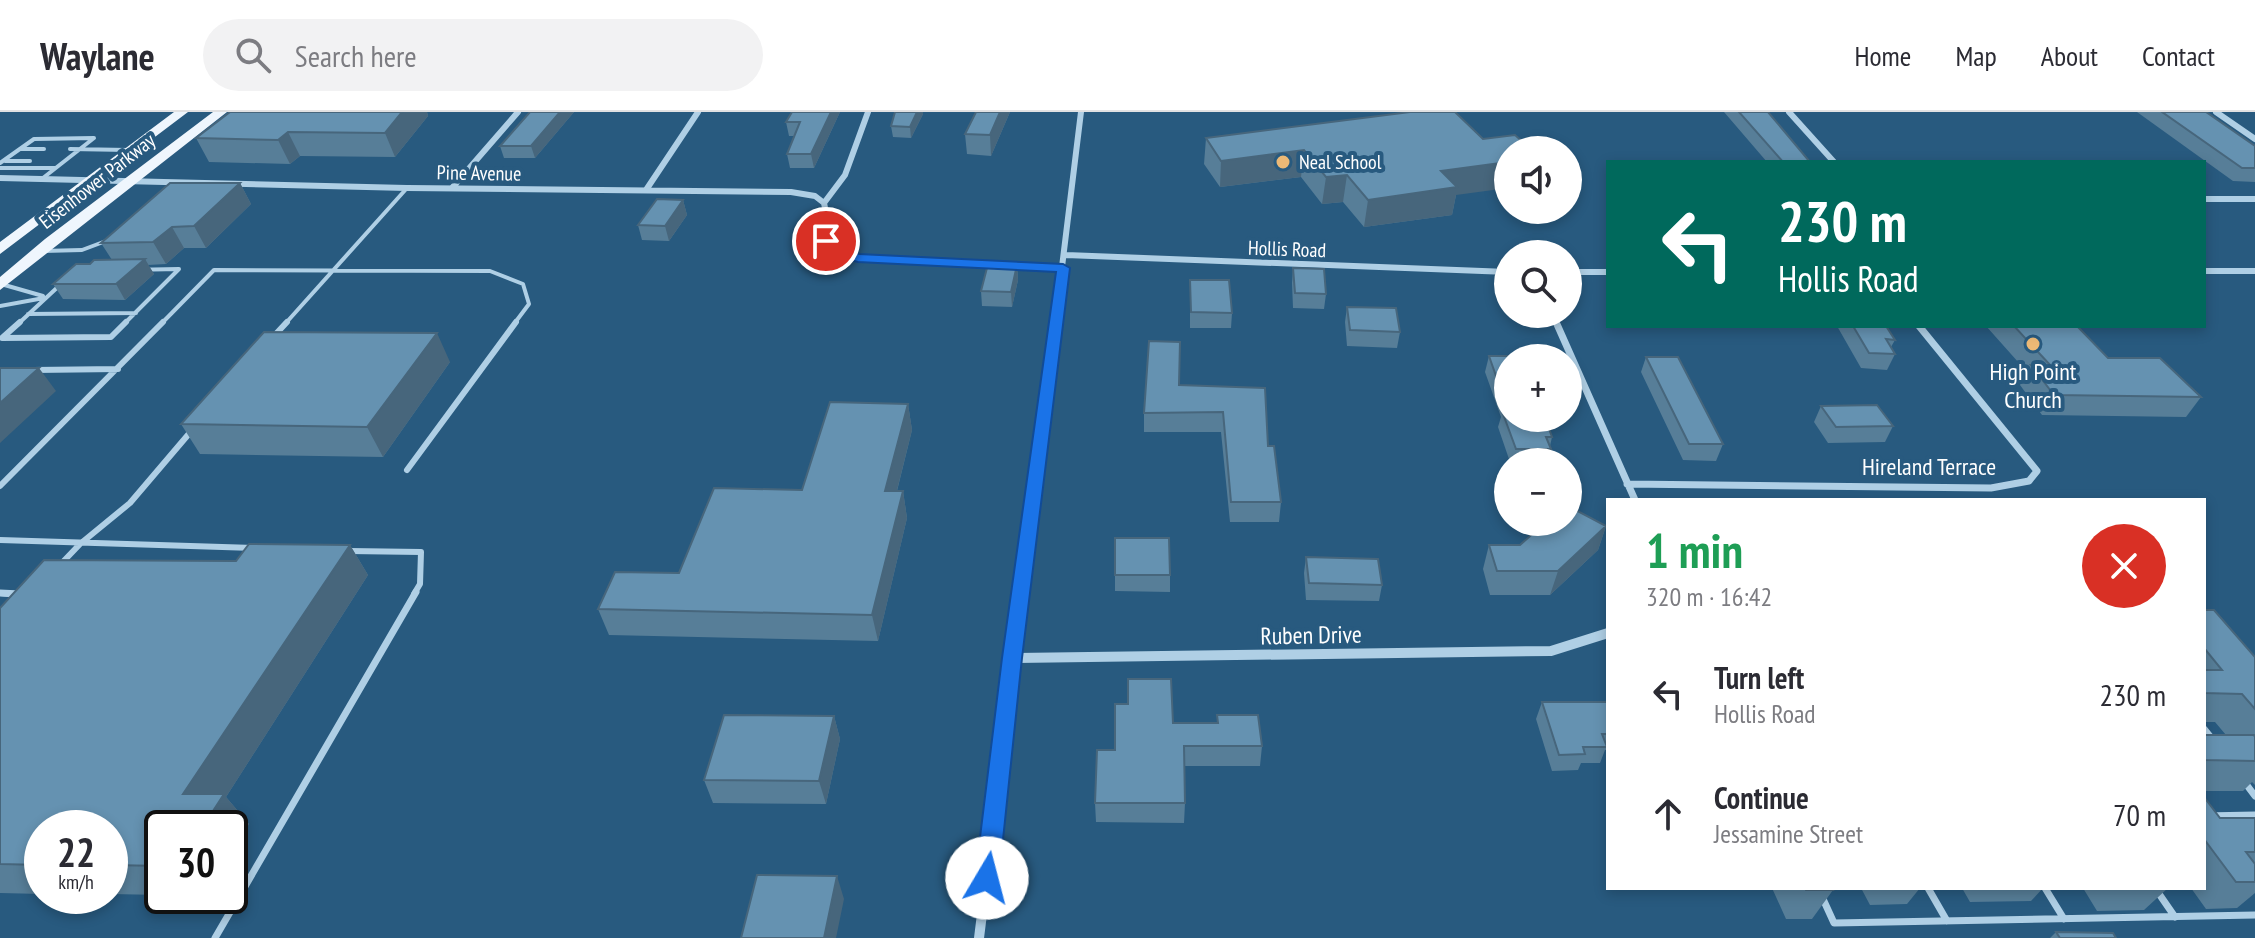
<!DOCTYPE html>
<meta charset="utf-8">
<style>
:root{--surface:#fff;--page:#f2f2f3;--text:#2b2b33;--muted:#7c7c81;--line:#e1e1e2}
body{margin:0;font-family:"PT Sans Narrow",sans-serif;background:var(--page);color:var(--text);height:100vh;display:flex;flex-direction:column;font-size:30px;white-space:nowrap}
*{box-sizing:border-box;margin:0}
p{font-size:26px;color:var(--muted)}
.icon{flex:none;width:44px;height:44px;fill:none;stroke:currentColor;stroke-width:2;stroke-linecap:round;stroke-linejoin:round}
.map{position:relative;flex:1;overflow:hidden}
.panel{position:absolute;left:1606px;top:386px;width:600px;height:392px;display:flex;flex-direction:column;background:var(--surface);border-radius:0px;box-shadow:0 4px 12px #0003}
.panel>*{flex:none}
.guide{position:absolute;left:1606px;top:48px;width:600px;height:168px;border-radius:0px;box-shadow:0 4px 12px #0003;background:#00695c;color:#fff;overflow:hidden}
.buttons{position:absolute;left:1494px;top:24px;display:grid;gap:16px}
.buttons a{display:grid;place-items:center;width:88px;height:88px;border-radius:50%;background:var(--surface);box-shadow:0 4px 12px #0003;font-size:40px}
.speed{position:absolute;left:24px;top:698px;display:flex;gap:16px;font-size:40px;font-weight:700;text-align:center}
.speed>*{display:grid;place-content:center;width:104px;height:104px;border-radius:50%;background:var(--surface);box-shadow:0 4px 12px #0003;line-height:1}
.speed small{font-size:20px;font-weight:400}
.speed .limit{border:4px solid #111;border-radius:12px;background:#fff;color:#111}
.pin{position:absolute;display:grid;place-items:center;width:68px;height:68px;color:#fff;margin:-34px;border:4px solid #fff;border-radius:50%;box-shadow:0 2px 8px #0007}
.me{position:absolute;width:88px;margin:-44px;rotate:8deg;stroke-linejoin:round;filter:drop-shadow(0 0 6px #0008)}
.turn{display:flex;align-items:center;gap:28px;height:168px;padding:0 40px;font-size:36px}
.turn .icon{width:104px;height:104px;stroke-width:2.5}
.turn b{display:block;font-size:56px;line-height:68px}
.round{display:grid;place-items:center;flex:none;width:84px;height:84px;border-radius:42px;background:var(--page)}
.headline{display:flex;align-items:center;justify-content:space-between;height:136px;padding:0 40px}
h1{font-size:48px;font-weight:800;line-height:60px;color:#1e9e55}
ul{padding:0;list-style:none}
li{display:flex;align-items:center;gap:24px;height:120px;padding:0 40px}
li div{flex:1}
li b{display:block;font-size:30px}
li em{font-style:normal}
header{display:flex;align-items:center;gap:48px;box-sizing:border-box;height:112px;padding:0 40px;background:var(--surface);border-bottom:2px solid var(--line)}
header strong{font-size:38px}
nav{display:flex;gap:44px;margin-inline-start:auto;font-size:28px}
.search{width:560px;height:72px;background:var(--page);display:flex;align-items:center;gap:20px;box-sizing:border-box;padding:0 28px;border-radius:44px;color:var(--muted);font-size:30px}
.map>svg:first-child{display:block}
</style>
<header>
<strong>Waylane</strong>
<div class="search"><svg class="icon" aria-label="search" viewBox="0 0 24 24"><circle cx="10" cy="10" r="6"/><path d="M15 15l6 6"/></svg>Search here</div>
<nav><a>Home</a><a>Map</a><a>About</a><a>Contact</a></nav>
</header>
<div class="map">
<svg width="2255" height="826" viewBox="0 0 2255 826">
<rect width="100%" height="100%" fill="#285a7f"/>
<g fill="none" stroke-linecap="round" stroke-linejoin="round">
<path stroke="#afcfe5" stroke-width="4" d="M20,37H44
M70,37L128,38
M5,49H30
M0,51L34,27L94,26L43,66
M0,56H55
M43,139L82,138L106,129
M1,172L43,184
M0,194L44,186
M28,202L136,201
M18,212L75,159L179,157L124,212
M161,212L214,158L490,159L523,172L529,192L514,212
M285,212L407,76"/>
<path stroke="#afcfe5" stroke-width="6" d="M20,210L2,226L111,225L126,210
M274,224L287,210
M34,258L118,257
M407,358L516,210
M0,374L163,210
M0,428L254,436
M349,439L421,440L420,472L414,482
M59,454L80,432L130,391L193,317
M0,481L11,482"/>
<path stroke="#afcfe5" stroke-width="7" d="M0,481L20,482
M2204,617L2212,627
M2243,668L2255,684
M2204,704L2255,703
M1818,776L1834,811L2255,803
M1928,776L1947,809
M2045,776L2064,807
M2155,776L2175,805
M215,826L416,480"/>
<path stroke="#afcfe5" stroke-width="6" d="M868,0L845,63L824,91C832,125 817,132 858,146L1063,156
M1789,0L1834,50
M2216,0L2255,27
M0,66L407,76L791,80L815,84L824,91
M452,76L518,0
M646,78L698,0
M2204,87H2255
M1066,143L1508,160
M2204,159H2255
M1568,160H1608
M1553,202L1557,212
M1055,212L1081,0"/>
<path stroke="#afcfe5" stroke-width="7" d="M1556,210L1635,388
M1627,372L1991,376L2029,369L2037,359L1919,214
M1022,482L1055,210"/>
<path stroke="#afcfe5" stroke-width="10" d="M1012,546L1551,539L1608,521
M979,826L1022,480"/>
<path fill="#eff6fd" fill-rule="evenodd" d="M174,0H188L0,142V130Z
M213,0H227L0,178V165L45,127Z"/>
</g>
<path fill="#577e98" d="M230,0H427L428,4L395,45L300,44L290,52L209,50L196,26Z
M530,0H574L535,46H504L500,34Z
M792,0H840L814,56H790L787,42L795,24H789L786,10Z
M895,0H923V2L911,26L893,25L891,14Z
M976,0H1010L991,44L967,42L965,22Z
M1410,0L1456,83L1452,103L1364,115L1343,90L1322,92L1301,65L1220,75L1204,52L1206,26Z
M1724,0H1768L1810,50H1767Z
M2137,0H2206L2255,34V70L2233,69Z
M240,71L251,92L206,136H184L166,152L148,153L154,162L125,188L63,187L53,172L90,152L112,148L101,131Z
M683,88L687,103L669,129L642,128L638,113Z
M1017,153L1018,168L1012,195L982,194L981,179Z
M1293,156L1326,182L1324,197L1293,196L1292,171Z
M1190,168L1232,201L1231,216H1190Z
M1347,195L1400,220L1397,236L1347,234L1345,210Z
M1837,214H1886L1895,228L1891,235L1895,242L1887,258L1861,256Z
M1986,214H2077L2108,246L2201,285L2186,305L2042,303L2020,273L2027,260Z
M1489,244L1552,325L1550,334L1551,337L1547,350H1510L1498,315L1501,305L1485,260Z
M1646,245L1723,332L1716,349L1683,348L1641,260Z
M450,250L383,345L200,342L181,312Z
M1179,273L1265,276L1268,334L1281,390L1279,410H1230L1221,320H1144V301Z
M908,292L912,318L897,379H903L907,406L878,529L609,523L598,497L679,461L802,378Z
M1821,294L1893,314L1885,330L1828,331L1814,310Z
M1606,414L1598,438L1550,483H1490L1483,457L1489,433H1520Z
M1115,426L1170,463V480L1115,479Z
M350,433L368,463L226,685L249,712L230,743V716H162V783L110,782V716H42V782L0,781V496L236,449Z
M1306,445L1382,473L1379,489L1306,488L1304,461Z
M2204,498L2255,545V673L2252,670L2243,679H2204V623H2226L2215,610H2204Z
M1542,590H1608V638H1605L1600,651H1581L1578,658L1552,659L1536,607Z
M1217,603L1262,634L1260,654H1184L1185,691L1184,711L1096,710L1095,691L1173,611H1217Z
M834,604L840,627L826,692L713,691L704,668Z
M2204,685L2220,706H2255V781L2237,796L2206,797L2191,776H2204Z
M1772,776H1832L1833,778L1812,807H1786Z
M1861,776H1920L1907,792L1870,793Z
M1962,776H2043L2031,789L1970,790Z
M2083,776H2168L2144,798L2097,799Z
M2056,820L2116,826H2050Z"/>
<path fill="#47667c" d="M402,0H427L428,4L395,45L385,21Z
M560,0H574L535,46L531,34Z
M831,0H840L814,56L811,42Z
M917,0H923V2L911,26L910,15Z
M1000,0H1010L991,44L990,23Z
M288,20L300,44L290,52L278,28Z
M1304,38L1301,65L1220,75L1221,49Z
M1508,50V76L1456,83L1452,103L1364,115L1368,88L1441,59Z
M1347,63L1343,90L1322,92L1326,65Z
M240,71L251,92L206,136L194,114Z
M683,88L687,103L669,129L665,114Z
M172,115L184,136L166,152L153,130Z
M145,147L154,162L125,188L116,172Z
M1017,153L1018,168L1012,195L1011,180Z
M437,221L450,250L383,345L367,315Z
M39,256L56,279L0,331V291Z
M908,292L912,318L890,406L885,379Z
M903,379L907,406L878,529L872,503Z
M1606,414L1598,438L1550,483L1558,459Z
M350,433L368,463L226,685L249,712L230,743V716H202L183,682Z
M834,604L840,627L826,692L819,669Z
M837,764L844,787L836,826H824Z"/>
<path fill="#6592b1" stroke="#47667c" stroke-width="2" d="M230,0H402L385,21L288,20L278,28L196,26Z
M530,0H560L531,34H500Z
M792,0H831L811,42H787L800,10H786Z
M895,0H917L910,15L891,14Z
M976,0H1000L990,23L965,22Z
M1410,0H1455L1483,27L1515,23L1532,38H1508V50L1441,59L1457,75L1368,88L1347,63L1326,65L1304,38L1221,49L1206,26Z
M1739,0H1768L1810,50H1783Z
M2162,0H2206L2255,34V56H2242Z
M170,71H240L194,114L172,115L153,130L101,131Z
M657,87L683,88L665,114L638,113Z
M145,147L116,172H53L76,152H90L94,148Z
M988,152L1017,153L1011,180L981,179Z
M1293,156L1324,157L1326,182L1295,181Z
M1190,168H1229L1232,201L1191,200Z
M1347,195L1396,196L1400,220L1350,218Z
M1853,214H1886L1895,228L1886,227L1895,242L1869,241Z
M2014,214H2077L2108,246H2160L2201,285L2054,283L2031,253L2051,254Z
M264,220L437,221L367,315L181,312Z
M1149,229L1180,230L1179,273L1265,276L1268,334H1274L1281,390H1231L1223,300L1144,301Z
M1489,244H1521V246H1508V298Z
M1646,245H1678L1723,332H1689Z
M0,256H39L0,291Z
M830,290L908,292L885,379H903L872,503L598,497L615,460L679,461L714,376L802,378Z
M1877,293L1893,314L1836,315L1821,294Z
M1502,299H1508V306H1545L1552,325H1546L1551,337H1516Z
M1568,394L1606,414L1558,459H1497L1489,433H1520L1546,410H1568Z
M1115,426H1169L1170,463H1115Z
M249,432L350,433L183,682H224L202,716H162V754L110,753V716H42V753L0,752V496L44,448L236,449Z
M1306,445L1378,447L1382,473L1309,471Z
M2204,498H2214L2255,545V597L2242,582L2204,581V558H2222L2204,536Z
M1128,567H1171L1173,611H1218L1217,603H1258L1262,634H1184L1185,691H1095L1097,638H1115V592H1128Z
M1542,590H1608V622H1602L1607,635H1583L1585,642L1559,643Z
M724,603L834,604L819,669L704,668Z
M2204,623H2254L2255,625V649L2204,648Z
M2204,685L2220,706H2255V740H2246L2255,752V770H2236L2204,727Z
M757,763L837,764L824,826H741Z
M1805,776H1832L1833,778H1806Z
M2056,820L2113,821L2116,826H2060Z"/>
<path fill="#1a73e8" stroke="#114b97" stroke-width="2" d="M826,124L859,142L1063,152L1070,156L1022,546L999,766L995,774L987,777L979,774L975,766L1002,546L1056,160L858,150L838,145L821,132L819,129Z"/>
<g fill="#ecb976" stroke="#285a7f" stroke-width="3">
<circle cx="1283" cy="50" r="8"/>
<circle cx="2033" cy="232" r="8"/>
</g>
<g text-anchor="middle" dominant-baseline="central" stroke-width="8" stroke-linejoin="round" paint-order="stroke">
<g font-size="20" fill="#fff" stroke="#285a7f" text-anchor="start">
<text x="1299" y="50">Neal School</text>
</g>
<g font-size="20" fill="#fff" stroke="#285a7f">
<text transform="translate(479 61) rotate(1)">Pine Avenue</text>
<text transform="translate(97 69) rotate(-38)">Eisenhower Parkway</text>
<text transform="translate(1287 137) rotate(2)">Hollis Road</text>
</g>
<g font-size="24" fill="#fff" stroke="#285a7f">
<text x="2033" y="259">High Point<tspan x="2033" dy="28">Church</tspan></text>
</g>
<g font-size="24" fill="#fff" stroke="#285a7f">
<text x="1929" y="354">Hireland Terrace</text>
<text transform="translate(1311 523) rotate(-1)">Ruben Drive</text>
</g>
</g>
</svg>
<div class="buttons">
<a><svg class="icon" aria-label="sound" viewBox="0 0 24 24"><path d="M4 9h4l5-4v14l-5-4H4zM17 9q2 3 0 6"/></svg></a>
<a><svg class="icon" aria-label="search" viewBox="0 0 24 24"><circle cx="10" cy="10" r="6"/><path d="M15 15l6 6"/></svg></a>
<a>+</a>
<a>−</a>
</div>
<div class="speed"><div>22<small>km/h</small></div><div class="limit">30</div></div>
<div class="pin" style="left:826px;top:129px;background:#d93025"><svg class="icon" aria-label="arrive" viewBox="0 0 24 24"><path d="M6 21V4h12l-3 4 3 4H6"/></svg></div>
<svg class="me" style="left:987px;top:766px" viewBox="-20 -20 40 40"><circle r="19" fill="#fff"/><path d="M0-13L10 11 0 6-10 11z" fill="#1a73e8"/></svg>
<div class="guide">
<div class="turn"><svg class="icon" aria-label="left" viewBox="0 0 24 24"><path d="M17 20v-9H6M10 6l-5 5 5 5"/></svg><div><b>230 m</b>Hollis Road</div></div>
</div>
<section class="panel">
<div class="headline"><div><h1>1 min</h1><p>320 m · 16:42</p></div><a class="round" style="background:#d93025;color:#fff"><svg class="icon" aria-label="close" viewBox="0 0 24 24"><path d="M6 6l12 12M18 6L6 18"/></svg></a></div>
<ul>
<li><svg class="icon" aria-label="left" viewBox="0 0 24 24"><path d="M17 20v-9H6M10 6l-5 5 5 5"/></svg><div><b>Turn left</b><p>Hollis Road</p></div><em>230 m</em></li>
<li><svg class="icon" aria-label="ahead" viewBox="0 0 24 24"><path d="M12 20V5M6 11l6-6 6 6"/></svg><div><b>Continue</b><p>Jessamine Street</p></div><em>70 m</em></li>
</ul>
</section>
</div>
